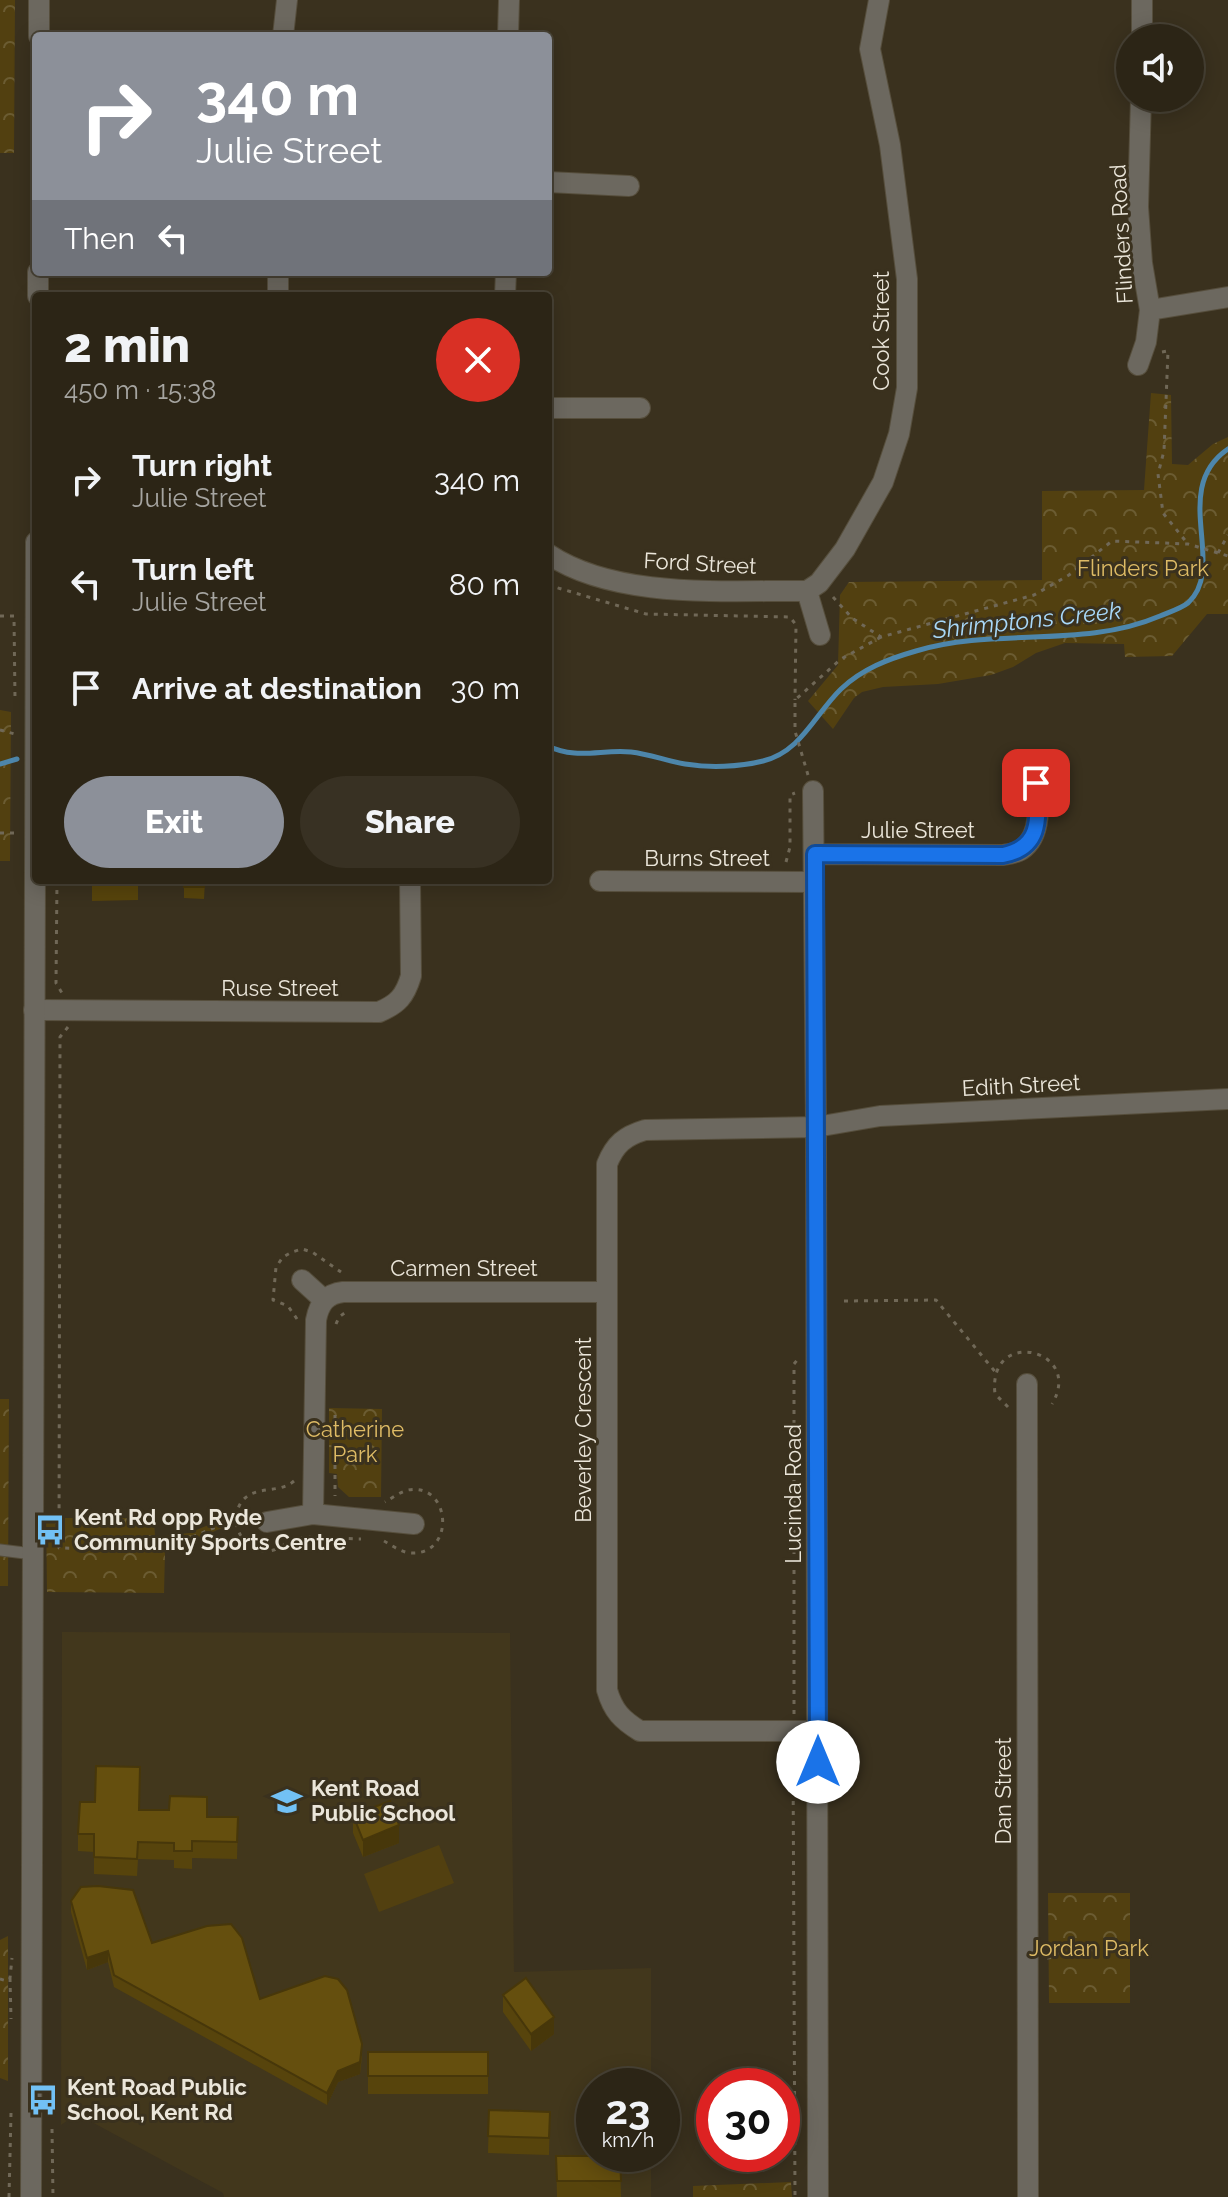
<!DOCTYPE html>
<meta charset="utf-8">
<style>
:root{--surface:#2c2516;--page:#383123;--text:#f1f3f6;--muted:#a6a5a1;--line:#484235;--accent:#8c9099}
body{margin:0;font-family:Raleway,sans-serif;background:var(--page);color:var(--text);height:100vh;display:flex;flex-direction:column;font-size:30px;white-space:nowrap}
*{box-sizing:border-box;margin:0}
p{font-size:26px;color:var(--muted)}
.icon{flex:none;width:44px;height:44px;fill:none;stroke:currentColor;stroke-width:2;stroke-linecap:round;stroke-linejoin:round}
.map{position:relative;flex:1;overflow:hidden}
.panel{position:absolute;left:32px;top:292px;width:520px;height:592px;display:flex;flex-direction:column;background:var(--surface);border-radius:8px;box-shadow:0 4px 20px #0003,0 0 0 2px var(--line)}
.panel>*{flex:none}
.hud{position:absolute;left:32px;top:32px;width:520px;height:244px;border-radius:8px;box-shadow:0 4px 20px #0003,0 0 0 2px var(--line);background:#8c9099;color:#fff;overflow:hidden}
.buttons{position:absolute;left:1116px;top:24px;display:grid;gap:16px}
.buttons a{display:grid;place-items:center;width:88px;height:88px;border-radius:50%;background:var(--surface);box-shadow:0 4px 20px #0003,0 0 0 2px var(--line);font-size:40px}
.speed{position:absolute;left:576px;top:2068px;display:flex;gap:16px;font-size:40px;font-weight:700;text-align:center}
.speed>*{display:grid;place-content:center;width:104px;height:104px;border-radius:50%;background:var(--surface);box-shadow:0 4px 20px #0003,0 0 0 2px var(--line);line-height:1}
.speed small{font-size:20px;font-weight:400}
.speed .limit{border:12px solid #d22;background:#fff;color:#111}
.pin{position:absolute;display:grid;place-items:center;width:68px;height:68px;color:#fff;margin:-34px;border-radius:16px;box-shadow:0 4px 12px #0006}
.me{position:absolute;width:88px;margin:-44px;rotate:0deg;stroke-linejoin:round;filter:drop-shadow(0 0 6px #0008)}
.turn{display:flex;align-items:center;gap:28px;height:168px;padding:0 32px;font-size:36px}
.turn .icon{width:104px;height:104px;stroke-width:2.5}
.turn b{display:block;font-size:56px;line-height:68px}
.then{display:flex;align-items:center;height:76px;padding:0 32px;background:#0003;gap:16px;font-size:30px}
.round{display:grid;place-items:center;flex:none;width:84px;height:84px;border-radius:42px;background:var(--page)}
.head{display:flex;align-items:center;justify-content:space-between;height:136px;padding:0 32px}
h1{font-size:48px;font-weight:800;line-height:60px}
.button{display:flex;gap:16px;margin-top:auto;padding:16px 32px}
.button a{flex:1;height:92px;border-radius:48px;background:var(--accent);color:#fff;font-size:32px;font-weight:800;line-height:92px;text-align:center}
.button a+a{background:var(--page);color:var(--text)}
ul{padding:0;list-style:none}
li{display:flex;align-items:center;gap:24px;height:104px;padding:0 32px}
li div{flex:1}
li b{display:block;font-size:30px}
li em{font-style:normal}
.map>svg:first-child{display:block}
</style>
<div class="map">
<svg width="1228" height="2197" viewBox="0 0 1228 2197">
<defs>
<pattern id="park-crowns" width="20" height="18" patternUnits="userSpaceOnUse" patternTransform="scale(2)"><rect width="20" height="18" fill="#524010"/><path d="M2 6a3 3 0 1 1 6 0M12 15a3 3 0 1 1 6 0" fill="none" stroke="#6b5c32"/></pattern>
</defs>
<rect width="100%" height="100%" fill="#3a311e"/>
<path fill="#42371c" d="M62,1632L510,1633L514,1972L651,1968V2086H594V2154H651V2197H224L223,2193L77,2114L61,2125Z"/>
<path fill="url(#park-crowns)" d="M0,0H15L14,153H0Z
M1151,393L1171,395L1172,464L1188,465L1213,444L1228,437V614H1207L1172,656L1125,657L1124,644L1065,643L1036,653L1013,667L991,675L938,684L883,687L862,692L854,698L833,729L808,701L838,665L840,595L849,582L1042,580V491L1144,490Z
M0,710L11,712L10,861H0Z
M0,1399H9L8,1586H0Z
M329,1408L382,1409L381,1497H349L338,1487L337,1474L329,1473Z
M46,1513L64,1518H154L155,1537L189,1533L233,1515L234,1523L165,1552L164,1593L47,1592Z
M1048,1893H1130V2003H1049Z
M8,1936V2081L0,2078V1940Z
M791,2182L792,2197H693V2186Z"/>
<path fill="#524010" d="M439,1845L454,1883L379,1912L364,1874Z"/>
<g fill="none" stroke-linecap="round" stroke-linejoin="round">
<path stroke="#4d86ab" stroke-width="5" d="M548,746C576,760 602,749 631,752C649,754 667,761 685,764C709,768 739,767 763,761C801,752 815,714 841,689C862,669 888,659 916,651C996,627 1083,649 1160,616C1169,612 1180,609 1188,603C1228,566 1169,489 1228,449
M0,764L17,759"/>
<g stroke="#564e3c" stroke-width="13">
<path id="service" d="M0,1550L33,1554"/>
</g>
<g stroke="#564e3c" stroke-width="22">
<path id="minor" d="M1142,0V38
M283,36L287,0
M508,36L509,0
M548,182L629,186
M278,296V272
M505,296L506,272
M1150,310L1228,297
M1138,365L1146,342L1150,310L1142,263L1138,207L1141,98
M548,408H640
M548,554C617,600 727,590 807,591
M807,591L819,583L845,549L883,482L899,434L907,388V279L890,145L870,49L879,0
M807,591L820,635
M813,791L816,1127L818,2197
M815,854L1003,855C1008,854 1017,853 1021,850C1047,833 1036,786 1035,760
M600,881L814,882
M34,1010L379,1012C398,1004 405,996 411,976L410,880
M302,1280L324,1300
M1027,1384L1028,2197
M313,1514L316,1320C319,1304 326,1294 343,1292H606
M267,1522L313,1514L414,1524
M818,1731H640C622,1720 613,1711 607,1690V1164C615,1144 625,1136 645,1130L816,1127L880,1116L1228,1099"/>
</g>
<g stroke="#564e3c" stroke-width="22">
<path id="tertiary" d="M39,36V0
M38,296V272
M31,2197L36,542"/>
</g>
<path stroke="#706857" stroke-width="3" stroke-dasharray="4 6" stroke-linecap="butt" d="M1162,352L1168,351L1164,451L1158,474L1163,513L1188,544
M1218,553L1228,535
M548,585L646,614L790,617L796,625L795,700
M833,597L852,618L881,637L1034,595L1069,575L1112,541L1188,544L1228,556
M0,616H14L15,699
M0,730L15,734
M808,775L795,731V700L841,659L881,637
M0,833H16
M786,862L790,847V795L795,793
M57,880L56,983L62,993
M68,1027L60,1037L59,1548L162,1550L237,1518
M844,1301L936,1300L997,1374
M297,1319L288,1306L273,1300L276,1267L283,1257L292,1252L302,1249L312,1252L341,1272
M336,1324L339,1317L346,1312
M1008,1407L995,1394C987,1326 1085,1349 1052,1404
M335,1415V1496
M294,1481C279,1494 257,1485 243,1500C227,1519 241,1550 265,1551C280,1552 286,1540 299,1538C318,1535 341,1539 361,1539
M384,1541C393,1546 403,1554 414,1553C456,1552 450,1482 408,1490C400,1492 392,1498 385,1502
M794,1714V1364L798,1359
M793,1751L795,2197
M1047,1958L1054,1957L1064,1946
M10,1978L11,2019
M0,1979L7,1981L10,1978L12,1958
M52,2129L53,2197
M9,2197L11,2113"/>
<use href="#service" stroke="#6c685f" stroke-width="11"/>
<use href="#minor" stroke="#6c685f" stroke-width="20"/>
<use href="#tertiary" stroke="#6c685f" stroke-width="20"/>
</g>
<path fill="#57440c" d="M92,880H138V900L92,901Z
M184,880H205L204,899L184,898Z
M95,1802L140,1810L207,1817H238L237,1859L192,1858V1869L174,1868V1860L138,1859L137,1876L94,1874V1852L78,1851V1834Z
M353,1815L399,1843L363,1857L353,1833Z
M71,1901L260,1999L362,2056L360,2074L338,2082L327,2105L114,1987L108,1962L87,1970L71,1912Z
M503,1995L554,2034L531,2051L503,2012Z
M368,2052H488V2094H368Z
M489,2110L550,2112L549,2155L488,2153Z
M556,2156H620L621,2197H557Z"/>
<path fill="#47370a" d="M399,1825V1843L363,1857V1840Z
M108,1951V1962L87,1970V1958Z
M554,2017V2034L531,2051V2034Z
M362,2044L360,2074L338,2082L327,2105V2093L338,2071Z"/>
<path fill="#654f0e" stroke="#47370a" stroke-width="2" d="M92,880H138V883L92,884Z
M184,880H204V887H184Z
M96,1766L140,1767L139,1810H169L170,1796L207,1797V1817H238L237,1842L192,1841V1851H174V1843L138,1842L137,1859L94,1857V1834H78L80,1802H95Z
M390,1801L399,1825L363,1840L353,1815Z
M98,1886L133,1890L152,1943L207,1926L231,1924L242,1938L260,1999L325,1976L338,1979L347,1990L362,2044L360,2062L338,2071L327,2093L114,1975L108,1951L87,1958L71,1901L81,1887Z
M526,1978L554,2017L531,2034L503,1995Z
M368,2052H488V2076H368Z
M489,2110L550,2112L549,2138L488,2136Z
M556,2156H620L621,2181H557Z"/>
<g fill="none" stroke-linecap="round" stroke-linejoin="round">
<g stroke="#114b97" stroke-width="20">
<path id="route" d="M818,1762L815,854L1003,855C1043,847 1038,817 1036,783"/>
</g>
<use href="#route" stroke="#1a73e8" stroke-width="14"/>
</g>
<defs>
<g id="bus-bare" transform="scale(2.4)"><path d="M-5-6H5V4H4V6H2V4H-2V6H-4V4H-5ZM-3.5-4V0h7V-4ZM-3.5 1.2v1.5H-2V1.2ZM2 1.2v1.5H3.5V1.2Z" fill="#72c1f5" stroke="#3a311e" stroke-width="2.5" paint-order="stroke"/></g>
<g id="school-bare" transform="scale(2.4)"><path d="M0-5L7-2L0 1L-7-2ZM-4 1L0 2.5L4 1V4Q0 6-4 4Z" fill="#72c1f5" stroke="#3a311e" stroke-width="2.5" paint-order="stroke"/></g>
</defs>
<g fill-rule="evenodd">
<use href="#bus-bare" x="50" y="1530"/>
<use href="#school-bare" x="287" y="1801"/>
<use href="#bus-bare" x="43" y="2100"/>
</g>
<g text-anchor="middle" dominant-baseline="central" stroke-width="6" stroke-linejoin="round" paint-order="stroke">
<g font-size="22" fill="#ebe6da" stroke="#3a311e">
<text transform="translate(1121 234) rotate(-93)">Flinders Road</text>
<text transform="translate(881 331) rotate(-90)">Cook Street</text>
<text transform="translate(700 563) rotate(3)">Ford Street</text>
<text x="918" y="830">Julie Street</text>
<text x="707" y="858">Burns Street</text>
<text x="280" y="988">Ruse Street</text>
<text transform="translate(1021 1085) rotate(-3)">Edith Street</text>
<text x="464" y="1268">Carmen Street</text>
<text transform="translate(583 1430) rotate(-90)">Beverley Crescent</text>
<text transform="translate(793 1494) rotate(-90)">Lucinda Road</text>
<text transform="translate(1003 1791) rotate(-90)">Dan Street</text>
</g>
<g font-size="22" fill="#debb65" stroke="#3a311e">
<text x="1143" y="568">Flinders Park</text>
<text x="355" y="1429">Catherine<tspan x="355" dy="25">Park</tspan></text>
<text x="1089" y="1948">Jordan Park</text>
</g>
<g font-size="22" font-weight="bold" fill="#ebe6da" stroke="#3a311e" text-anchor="start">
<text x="74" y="1517">Kent Rd opp Ryde<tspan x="74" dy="25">Community Sports Centre</tspan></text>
<text x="311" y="1788">Kent Road<tspan x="311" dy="25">Public School</tspan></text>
<text x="67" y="2087">Kent Road Public<tspan x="67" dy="25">School, Kent Rd</tspan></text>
</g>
<g font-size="24" font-style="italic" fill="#a8d8f9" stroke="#3a311e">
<text transform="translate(1027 620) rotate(-6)">Shrimptons Creek</text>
</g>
</g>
</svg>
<div class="buttons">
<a><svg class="icon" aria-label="sound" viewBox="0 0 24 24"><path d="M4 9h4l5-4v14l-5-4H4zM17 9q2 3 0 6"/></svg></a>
</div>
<div class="speed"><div>23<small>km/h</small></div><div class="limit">30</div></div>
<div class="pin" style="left:1036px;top:783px;background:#d93025"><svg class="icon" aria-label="arrive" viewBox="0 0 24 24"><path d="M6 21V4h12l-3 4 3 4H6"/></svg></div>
<svg class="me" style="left:818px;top:1762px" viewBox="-20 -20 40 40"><circle r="19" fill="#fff"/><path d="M0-13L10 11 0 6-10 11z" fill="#1a73e8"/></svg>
<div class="hud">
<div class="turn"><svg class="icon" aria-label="right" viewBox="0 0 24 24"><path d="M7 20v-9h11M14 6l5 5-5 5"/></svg><div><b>340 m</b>Julie Street</div></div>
<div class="then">Then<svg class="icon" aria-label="left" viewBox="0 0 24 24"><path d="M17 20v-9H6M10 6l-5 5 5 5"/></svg></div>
</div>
<section class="panel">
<div class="head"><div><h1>2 min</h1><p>450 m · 15:38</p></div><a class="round" style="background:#d93025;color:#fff"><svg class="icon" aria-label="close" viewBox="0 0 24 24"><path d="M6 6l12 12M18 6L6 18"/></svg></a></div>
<ul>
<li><svg class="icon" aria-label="right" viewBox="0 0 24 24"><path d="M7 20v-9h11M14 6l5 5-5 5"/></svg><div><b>Turn right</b><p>Julie Street</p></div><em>340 m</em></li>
<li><svg class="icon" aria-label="left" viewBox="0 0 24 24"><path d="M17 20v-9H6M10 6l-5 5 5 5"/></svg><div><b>Turn left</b><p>Julie Street</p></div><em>80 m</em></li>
<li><svg class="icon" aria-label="arrive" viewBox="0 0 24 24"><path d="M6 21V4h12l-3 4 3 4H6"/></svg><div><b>Arrive at destination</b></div><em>30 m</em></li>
</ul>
<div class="button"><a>Exit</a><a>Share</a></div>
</section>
</div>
